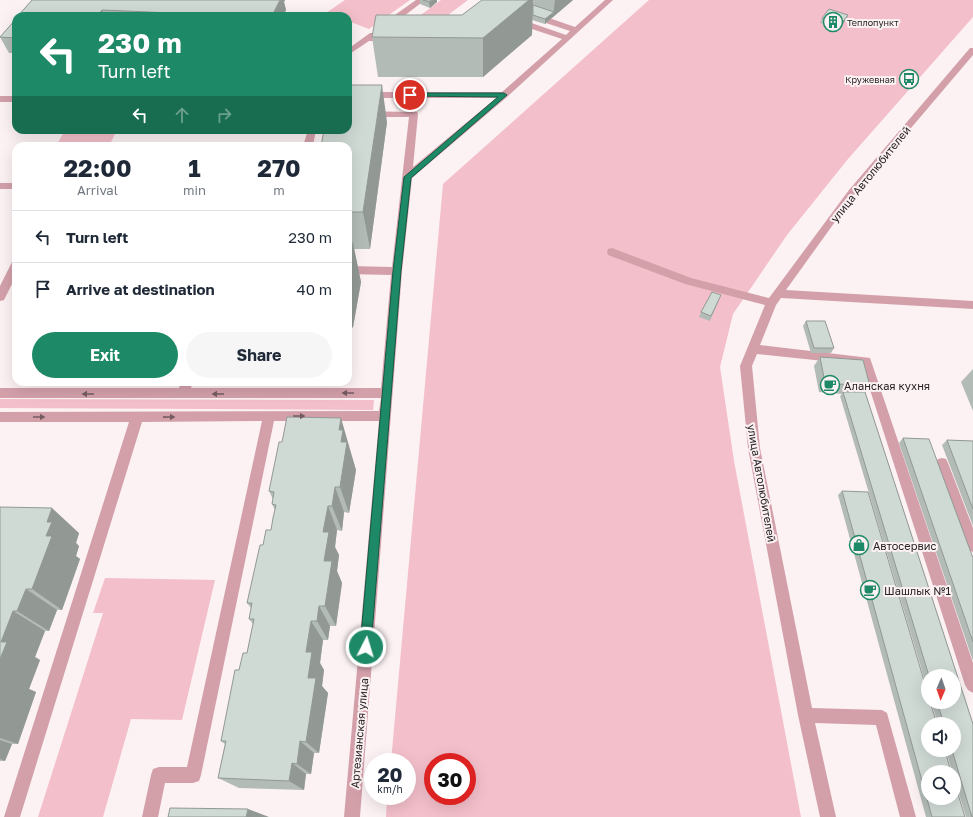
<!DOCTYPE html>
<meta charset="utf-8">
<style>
:root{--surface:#fff;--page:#f6f6f7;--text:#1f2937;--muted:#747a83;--line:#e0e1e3;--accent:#1e8966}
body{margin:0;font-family:"Golos Text",sans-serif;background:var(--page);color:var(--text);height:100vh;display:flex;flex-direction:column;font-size:15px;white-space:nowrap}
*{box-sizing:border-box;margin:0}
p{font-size:13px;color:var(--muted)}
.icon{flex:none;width:22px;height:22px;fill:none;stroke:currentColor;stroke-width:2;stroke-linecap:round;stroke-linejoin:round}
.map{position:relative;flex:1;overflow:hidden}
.drawer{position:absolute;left:12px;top:142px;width:340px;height:244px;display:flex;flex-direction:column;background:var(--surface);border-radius:12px;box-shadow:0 4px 16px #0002}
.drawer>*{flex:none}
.banner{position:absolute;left:12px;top:12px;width:340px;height:122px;border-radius:12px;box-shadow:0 4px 16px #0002;background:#1e8966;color:#fff;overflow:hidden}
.needle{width:26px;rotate:182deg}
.buttons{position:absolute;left:921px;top:669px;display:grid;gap:8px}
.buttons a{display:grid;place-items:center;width:40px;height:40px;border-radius:50%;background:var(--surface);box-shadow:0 4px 16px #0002;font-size:20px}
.speed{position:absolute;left:364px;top:753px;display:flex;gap:8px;font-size:20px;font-weight:700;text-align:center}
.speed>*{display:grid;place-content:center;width:52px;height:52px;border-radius:50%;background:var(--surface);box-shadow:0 4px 16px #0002;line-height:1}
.speed small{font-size:10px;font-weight:400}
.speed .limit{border:6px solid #d22;background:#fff;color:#111}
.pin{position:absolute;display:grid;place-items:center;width:34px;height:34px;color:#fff;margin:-17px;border:2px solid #fff;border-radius:50%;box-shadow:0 1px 4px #0007}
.me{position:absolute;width:44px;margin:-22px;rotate:5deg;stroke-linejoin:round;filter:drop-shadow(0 0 3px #0008)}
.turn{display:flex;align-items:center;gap:14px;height:84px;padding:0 20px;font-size:18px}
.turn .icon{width:52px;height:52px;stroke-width:2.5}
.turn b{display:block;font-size:28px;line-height:34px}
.lanes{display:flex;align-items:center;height:38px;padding:0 20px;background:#0003;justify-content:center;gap:20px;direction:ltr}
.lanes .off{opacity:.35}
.eta{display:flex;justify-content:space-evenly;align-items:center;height:68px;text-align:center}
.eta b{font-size:24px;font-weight:700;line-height:28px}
.action{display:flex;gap:8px;margin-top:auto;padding:8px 20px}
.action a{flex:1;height:46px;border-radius:24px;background:var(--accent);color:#fff;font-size:16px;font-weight:700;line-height:46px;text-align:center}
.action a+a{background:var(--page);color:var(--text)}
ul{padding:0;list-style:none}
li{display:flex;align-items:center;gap:12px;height:52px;padding:0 20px;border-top:1px solid var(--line)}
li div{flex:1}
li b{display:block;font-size:15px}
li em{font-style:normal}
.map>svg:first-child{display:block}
</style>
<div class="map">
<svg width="973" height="817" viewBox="0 0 973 817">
<rect width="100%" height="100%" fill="#fcf1f3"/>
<path fill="#f3bfca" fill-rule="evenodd" d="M345,0H410L369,29L348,21V16H334L326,13Z
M441,0H468L428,30L402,29Z
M649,0H973V17L848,159L787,235L733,314L720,367L734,461L801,817H386L387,796H407V762H391L443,184ZM433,762H467V796H433Z
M65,130H117L109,146H56Z
M0,399L374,400L373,410L0,408Z
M105,578L215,580L182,720L131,719L103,817H38L103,613H93Z"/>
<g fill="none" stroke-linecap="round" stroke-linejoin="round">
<path fill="#d3a0aa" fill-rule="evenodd" d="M416,0H425L391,26H385V22Z
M605,0H613L507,97L412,178L402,271L360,817H344L379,421H274L201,775L199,781L193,783H165L158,817H142L151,775L153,769L159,767H187L262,421L142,422L20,817H4L129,422H0V412L379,411L381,398H0V388H179L181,382H193L191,388H381L391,275L348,274V266L392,267L409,117H348V111L417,112L418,114L413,167L496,98H348V92H502L562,39L514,23V19H520L566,35L570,31L546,23V19H552L575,27Z
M370,33H376V37H388L392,39L388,41H369L348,55V49Z
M970,48H973V55L855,194L786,290L973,301V309L781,298L776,305L760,345L870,358L973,663V693L968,690L965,685L862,365L757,354L752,366L760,448L812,708L882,710L887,713L916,817H900L876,725L815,723L836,817H820L798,715L748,448L740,366L765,305L685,284L608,255L607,252L608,249L612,248L691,278L769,298L849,190Z
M0,96H16V102H0Z
M308,130H316L313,146H303Z
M0,183H16V189H0Z
M16,261V276L4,300L0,301V286L12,262Z
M942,458L946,459L948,463L973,528V552L968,550L966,546L936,463L938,459Z"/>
</g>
<path fill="#b3bbb7" d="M32,0H285L284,2L286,10L283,16H18Z
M420,0H437V2L430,8L420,4Z
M482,0H573L545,24L532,20V35L483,77H378L372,37L462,15Z
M848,15L846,20L839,29L820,23L822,18Z
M16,19V53H9L0,37Z
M387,122L370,249H354L361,282L353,327L348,331V146Z
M719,300L710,321L699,317L701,312Z
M806,321L834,348L831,353H811L803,326Z
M820,357L863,360L870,386L865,392L973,724V817H966L954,778V772H952L946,750H954V724H938L931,702H954V676H928V691L840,396L842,394L819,392L814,366Z
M973,369V411L961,382Z
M903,438L973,558V661L899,443Z
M947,440L973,441V526L942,445Z
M349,446V448L356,470L349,513L344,512L342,531L337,530L335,547L339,555L337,571L342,583L336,626H330L328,640H323L320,663L324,670L322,686L328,693L319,753H314L311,774H306L304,790L239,788L218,778L225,744L221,741L239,670L247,653L253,624L249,619L251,608L247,603L263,545L271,530L275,510L272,504L273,499L269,491Z
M842,491L965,817H926L838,495Z
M0,507L79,533L76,543L79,546L76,556L80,559L62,610H57L49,631H45L35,657L40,660L29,689L36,692L18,744H12L5,761H0Z"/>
<path fill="#929995" d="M278,0H285L284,2L286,10L283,16H272Z
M433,0H437V2L430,8L429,2Z
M529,0H533L532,35L483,77V38Z
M555,0H573L553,17Z
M102,10L105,16H97Z
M554,12L553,17L545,24V19Z
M848,15L846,20L839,29L841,24Z
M382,85L387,122L370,249L363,212Z
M353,243L361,282L353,327L348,331V272Z
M341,418L356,470L349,513L340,487L341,442L339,430Z
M335,487L344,512L342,531L332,506Z
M328,506L337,530L335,547L339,555L337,571L342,583L336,626L325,606L323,532Z
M52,508L79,533L76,543L79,546L76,556L80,559L62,610L32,589L46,536L47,522Z
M26,589L57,610L49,631L17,611Z
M319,606L330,626L328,640L317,621Z
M13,611L45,631L35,657L40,660L29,689L36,692L18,744L0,738V659L1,642Z
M311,621L323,640L320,663L324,670L322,686L328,693L319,753L306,742L308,678L306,652Z
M0,740L12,744L5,761L0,759Z
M300,741L314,753L311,774L297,764Z
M292,763L306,774L304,790L289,781Z
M248,809L269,817H246Z"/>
<path fill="#d0dad5" stroke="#929995" d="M32,0H280L272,16H193L195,14L102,10L97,16H18Z
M423,0H433L429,2Z
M482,0H529L483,38L372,37L376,15H462Z
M533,5L554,12L545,19L533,15Z
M829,9L848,15L841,24L822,18Z
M16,19V38L0,37Z
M348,85H382L363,212H348V146H321L324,130H348Z
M348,243H353L348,272Z
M712,292L721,295L711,316L701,312Z
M806,321H825L834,348H814Z
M820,357L863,360L870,386L825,383Z
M843,392H865L973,724V817H972L952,750H954V724H944L937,702H954V676H929Z
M287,417L341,418L339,430H343L341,442H347L340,487H335L332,506H328L323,532H329L324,561H332L325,606H319L317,621H311L306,652H312L308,678H316L306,742L300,741L297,764L292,763L289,781L218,778L226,741H221L235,670H239L243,653H247L254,619H249L252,603H247L260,545H263L266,530H271L273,518L276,505L272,504L274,492L269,491L279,442H282Z
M903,438L929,439L973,558V642Z
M947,440L973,441V509Z
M842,491L868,492L928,694V702H930L937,724H928V750H945L951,772H928V798H954V781L965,817H932Z
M0,507L52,508L47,522H52L46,536H52L32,589H26L17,611H13L1,642H7L0,659Z
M170,808L248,809L246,817H168Z"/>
<defs><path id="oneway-solid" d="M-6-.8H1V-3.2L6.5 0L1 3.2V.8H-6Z"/></defs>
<g fill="#755c61">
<use href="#oneway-solid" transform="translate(348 393) rotate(180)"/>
<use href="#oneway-solid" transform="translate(88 394) rotate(-180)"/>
<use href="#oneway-solid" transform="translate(218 394) rotate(180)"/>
<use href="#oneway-solid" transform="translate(299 416)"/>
<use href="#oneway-solid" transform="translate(39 417)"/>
<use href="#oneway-solid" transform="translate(169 417) rotate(-1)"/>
</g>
<path fill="#1e8966" stroke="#145942" d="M410,93H504L507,95L411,178L401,271L371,647L370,651L366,653L362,651L360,647L393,271L404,177L498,97L408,96V94Z"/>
<defs>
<g id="building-ring" transform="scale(1)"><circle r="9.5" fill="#fcf1f3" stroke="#1e8966" stroke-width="1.5"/><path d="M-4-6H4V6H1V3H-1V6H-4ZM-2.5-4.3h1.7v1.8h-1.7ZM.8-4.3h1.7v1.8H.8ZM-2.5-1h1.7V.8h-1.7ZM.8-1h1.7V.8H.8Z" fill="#1e8966"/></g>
<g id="bus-ring" transform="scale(1)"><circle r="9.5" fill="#fcf1f3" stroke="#1e8966" stroke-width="1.5"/><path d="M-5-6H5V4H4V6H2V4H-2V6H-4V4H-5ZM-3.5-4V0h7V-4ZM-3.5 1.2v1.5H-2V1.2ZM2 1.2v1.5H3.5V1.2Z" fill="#1e8966"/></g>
<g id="cafe-ring" transform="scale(1)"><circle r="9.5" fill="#fcf1f3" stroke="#1e8966" stroke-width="1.5"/><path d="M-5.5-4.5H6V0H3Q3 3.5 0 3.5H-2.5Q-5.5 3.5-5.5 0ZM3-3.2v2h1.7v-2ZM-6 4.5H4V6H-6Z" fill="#1e8966"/></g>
<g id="shop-ring" transform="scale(1)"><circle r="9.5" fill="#fcf1f3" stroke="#1e8966" stroke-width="1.5"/><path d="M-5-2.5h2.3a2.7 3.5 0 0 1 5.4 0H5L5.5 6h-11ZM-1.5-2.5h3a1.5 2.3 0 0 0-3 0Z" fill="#1e8966"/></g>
</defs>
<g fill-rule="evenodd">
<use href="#building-ring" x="833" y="22"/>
<use href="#bus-ring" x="909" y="79"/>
<use href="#cafe-ring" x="830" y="385"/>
<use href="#shop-ring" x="859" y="545"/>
<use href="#cafe-ring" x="870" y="590"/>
</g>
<g text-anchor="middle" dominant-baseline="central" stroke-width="4" stroke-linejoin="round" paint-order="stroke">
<g font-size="9" fill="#282425" stroke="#fcf1f3" text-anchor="start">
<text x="847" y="22">Теплопункт</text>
<text x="895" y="79" text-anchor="end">Кружевная</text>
</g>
<g font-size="11" fill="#282425" stroke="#fcf1f3">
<text transform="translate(870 174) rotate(-51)">улица Автолюбителей</text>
<text transform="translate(762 483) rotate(80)">улица Автолюбителей</text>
<text transform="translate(359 733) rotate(-85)">Артезианская улица</text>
</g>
<g font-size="11" fill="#282425" stroke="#fcf1f3" text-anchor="start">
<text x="844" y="385">Аланская кухня</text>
<text x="873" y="545">Автосервис</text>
<text x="884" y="590">Шашлык №1</text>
</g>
</g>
</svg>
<div class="buttons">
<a><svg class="needle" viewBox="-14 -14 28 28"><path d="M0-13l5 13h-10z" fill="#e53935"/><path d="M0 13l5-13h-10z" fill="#747a83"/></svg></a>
<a><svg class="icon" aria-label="sound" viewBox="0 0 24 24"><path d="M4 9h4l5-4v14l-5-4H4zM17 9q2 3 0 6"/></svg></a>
<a><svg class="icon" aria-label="search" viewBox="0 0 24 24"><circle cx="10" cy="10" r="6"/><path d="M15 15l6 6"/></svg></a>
</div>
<div class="speed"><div>20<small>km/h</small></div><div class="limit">30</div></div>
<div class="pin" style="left:410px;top:95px;background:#d93025"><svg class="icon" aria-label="arrive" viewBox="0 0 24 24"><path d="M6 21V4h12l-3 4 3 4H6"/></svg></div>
<svg class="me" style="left:366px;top:647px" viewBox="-20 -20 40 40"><circle r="17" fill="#1e8966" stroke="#fff" stroke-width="3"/><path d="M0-11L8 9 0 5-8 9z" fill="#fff"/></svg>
<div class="banner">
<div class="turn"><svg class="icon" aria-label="left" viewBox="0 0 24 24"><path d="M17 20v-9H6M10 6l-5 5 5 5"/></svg><div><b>230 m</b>Turn left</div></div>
<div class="lanes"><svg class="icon" aria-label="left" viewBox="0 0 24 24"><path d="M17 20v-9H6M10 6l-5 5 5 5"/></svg><svg class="icon off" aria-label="ahead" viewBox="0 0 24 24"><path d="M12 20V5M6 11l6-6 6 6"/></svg><svg class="icon off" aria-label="right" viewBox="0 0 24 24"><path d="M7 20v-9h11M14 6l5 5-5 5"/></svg></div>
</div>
<section class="drawer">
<div class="eta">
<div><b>22:00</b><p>Arrival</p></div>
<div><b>1</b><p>min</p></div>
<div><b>270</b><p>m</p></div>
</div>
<ul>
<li><svg class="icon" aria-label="left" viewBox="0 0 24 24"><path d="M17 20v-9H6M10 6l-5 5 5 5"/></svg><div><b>Turn left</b></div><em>230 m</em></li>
<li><svg class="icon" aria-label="arrive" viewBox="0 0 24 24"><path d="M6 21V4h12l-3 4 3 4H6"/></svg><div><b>Arrive at destination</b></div><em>40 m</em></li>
</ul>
<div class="action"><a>Exit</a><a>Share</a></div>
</section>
</div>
